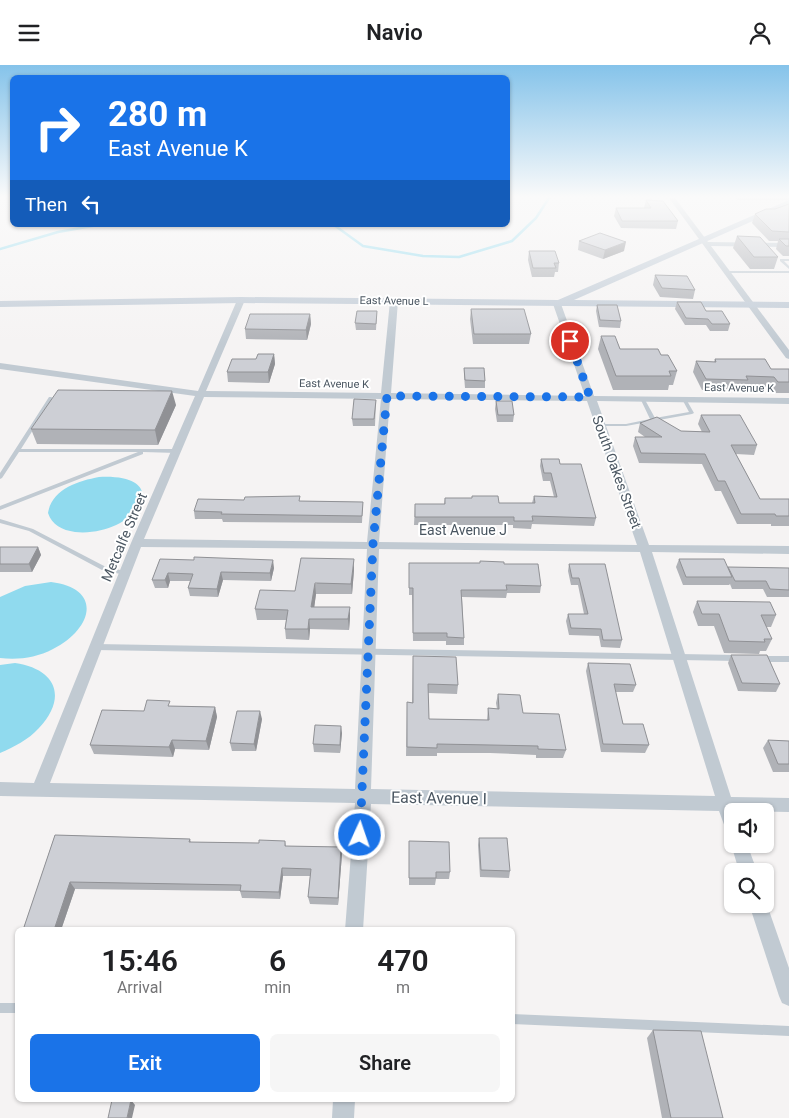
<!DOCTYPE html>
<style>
:root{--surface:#fff;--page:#f6f6f6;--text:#202124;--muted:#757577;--accent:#1a73e8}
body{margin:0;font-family:Roboto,sans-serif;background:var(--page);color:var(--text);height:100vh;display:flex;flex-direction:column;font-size:19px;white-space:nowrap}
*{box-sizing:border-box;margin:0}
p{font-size:16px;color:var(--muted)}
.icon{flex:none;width:28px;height:28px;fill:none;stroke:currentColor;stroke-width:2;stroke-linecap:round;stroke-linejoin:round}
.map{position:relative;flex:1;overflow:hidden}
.side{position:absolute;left:15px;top:862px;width:500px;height:175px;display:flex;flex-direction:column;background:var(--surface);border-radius:8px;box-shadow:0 1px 4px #0004}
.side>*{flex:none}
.hud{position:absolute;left:10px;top:10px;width:500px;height:152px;border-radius:8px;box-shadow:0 1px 4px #0004;background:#1a73e8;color:#fff;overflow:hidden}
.fabs{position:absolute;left:724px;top:738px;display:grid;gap:10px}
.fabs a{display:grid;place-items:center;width:50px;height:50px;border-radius:8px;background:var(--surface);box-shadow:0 1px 4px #0004;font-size:25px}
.pin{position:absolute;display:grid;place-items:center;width:42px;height:42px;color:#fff;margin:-21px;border:2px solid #fff;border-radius:50%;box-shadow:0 1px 5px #0007}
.me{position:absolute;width:55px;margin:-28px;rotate:3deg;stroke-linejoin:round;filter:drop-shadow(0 0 4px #0008)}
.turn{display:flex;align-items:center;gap:18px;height:105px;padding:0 15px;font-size:22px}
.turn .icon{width:65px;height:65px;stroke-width:2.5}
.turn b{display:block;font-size:35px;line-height:42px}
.then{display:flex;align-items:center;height:48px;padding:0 15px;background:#0003;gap:10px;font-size:19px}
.eta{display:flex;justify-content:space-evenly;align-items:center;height:85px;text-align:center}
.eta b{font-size:30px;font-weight:600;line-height:35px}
.button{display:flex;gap:10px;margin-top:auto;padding:10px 15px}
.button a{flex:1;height:58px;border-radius:8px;background:var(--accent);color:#fff;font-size:20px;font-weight:600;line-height:58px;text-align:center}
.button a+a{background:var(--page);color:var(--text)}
header{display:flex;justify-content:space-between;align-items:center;height:65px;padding:0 15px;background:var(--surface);font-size:22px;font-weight:600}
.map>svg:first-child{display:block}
</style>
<header><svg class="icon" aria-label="menu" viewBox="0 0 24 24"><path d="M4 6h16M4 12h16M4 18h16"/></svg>Navio<svg class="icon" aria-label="person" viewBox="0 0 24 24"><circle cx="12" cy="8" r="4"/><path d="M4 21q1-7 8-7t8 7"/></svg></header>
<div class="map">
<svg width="789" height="1053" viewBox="0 0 789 1053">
<rect width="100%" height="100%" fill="#f5f3f3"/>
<path fill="#90daee" d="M99,412C179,408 135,473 75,467C62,465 52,460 48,448C52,424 78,416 99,412Z
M51,517C105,524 91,565 53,584C36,593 18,595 0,593V532L25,521Z
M15,598C56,604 68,632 39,663C28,675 14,682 0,688V600Z"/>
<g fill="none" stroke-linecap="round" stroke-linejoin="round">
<path stroke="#90daee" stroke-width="2.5" d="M334,160L363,181L423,191L459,192L512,176L536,153L549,133
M0,184L58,167L98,160"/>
<path fill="#c1cad2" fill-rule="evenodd" d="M780,194H789V196H784L789,201V204L780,196Z
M726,206H789V208H725L724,207Z
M49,332H51L53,333L21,384H177L180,386L177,388L143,387V389L0,445V441L138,387H19L2,413L0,414V408Z
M640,332H642L644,333L655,353L689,347L682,334L684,333L686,334L694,348L692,349L626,361H600L598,360L600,359H626L650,354L640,333Z
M0,454L33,464L106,502L125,506L128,508L125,510L102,505L29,466L0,458Z
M96,579L737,590L739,591L740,593L739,595L737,596L96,585L94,584L93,582L94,580Z
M762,591H789V597H762L760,596L759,594L760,592Z
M0,938H18V948H0Z
M512,949L789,961V971L512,959Z"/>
<path fill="#c1cad2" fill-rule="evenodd" d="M669,133H675L708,177L789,178V182L711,181L789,285V294L786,293Z
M735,133H789V135H738Z
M238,233L245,235L206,326L381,328L390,236L394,234L398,236L391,328L585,331L553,239L557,237L561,239L594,331L789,333V339L597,336L649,480L789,481V489L652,487L731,732L789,733V747L732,746V768L726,765L719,746L371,739L363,865H345L355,738L0,731V717L34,718L131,478L195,331L0,304V298L198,326ZM204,332L381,334L367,477L144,474ZM390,334L587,336L637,480L379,477ZM141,482L367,484L355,724L50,718ZM379,484L640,487L715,731L371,724Z
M732,775V779H747L757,806H739L731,779Z
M765,834L789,903V941L782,938L779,931L749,839H765Z
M333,1035H355L354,1053H332Z"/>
<path fill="#c1cbd6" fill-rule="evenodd" d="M789,135V140L574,235L789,237V243L241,238L0,242V236L241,232L558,235Z"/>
</g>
<path fill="#b0b2b7" d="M646,135L678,156L676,164L621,163L614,151L616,143H644Z
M789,139V191H783L776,184L778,176H769L752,158L755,149L775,144Z
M737,171L778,192L774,204H750L733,183Z
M579,176L624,186L603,194L578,185Z
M529,186L559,198L558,207H555L554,212H532L528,195Z
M655,210L695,225L693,234L660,232L653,220Z
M677,237L706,246L730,259L728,266H710L706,260H685L675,244Z
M597,240L621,256L620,263L599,262L596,246Z
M471,244L531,269L529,279H473L470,254Z
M377,246L376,265H356L355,258Z
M310,249L311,259L307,275L246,274L245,264Z
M601,271L620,284L661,290L677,306L673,320H669L668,325H613L598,284Z
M274,289L275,299L269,318L228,317L227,307Z
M715,294L771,304H789V328H774L770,322H746L744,326L702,325L693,307L696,296L714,297Z
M464,303L485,316V323H465L464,310Z
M376,335L375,361H353L352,354Z
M496,336L514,350L513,357H497L495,344Z
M176,340L158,380L37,379L31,364Z
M701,350L757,380L754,390L736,389L760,434H789V461H771V459H737L721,426H715L702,399L639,398L633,381L635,372H645L638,367L640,358L681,366L702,367L698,359Z
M541,394L560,399L596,453L594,461L532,459L531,464L513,463V460H414L415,439H444L445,433H472V431L499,438H532L534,431L554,432L550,416H543L540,401Z
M301,436L363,437L362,458L223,457L222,454H195L194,446Z
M0,482H38L41,490L32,507H0Z
M160,494L274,503L271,516L223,515L218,532L190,531L188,523L190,516H170L168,523H155L152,515Z
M679,494L728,503V502L789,503V532H767L763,524H732L730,519L729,520H683L676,502Z
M409,498L504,499L541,521L540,528H507L506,533L462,532L464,573V580H446V576H413L412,530H409Z
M569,499L622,575L620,583L601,582L599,571L569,570L566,556L568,549H584L578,520H571L568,506Z
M354,505L352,529H316L314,542L350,552L349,565L310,564L309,575L286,574L285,564L286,555H257L255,544L295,526Z
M697,536L776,550L771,562H766L772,574L766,586H760L759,589L724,588L714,561H698L693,547Z
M731,590L780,619L776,627L738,626L728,598Z
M413,591L458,620L457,629L428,628L429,654L487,655L488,643L497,644L496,638L498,629L523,648L566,685L563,693H536V690L490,688H437V691H406L407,637L412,638Z
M588,598L636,620L633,627H615L623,659L649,680L645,688L601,687L586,606Z
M171,641L215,642L217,652L209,685L175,684L173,692L94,689L90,680L144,646Z
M262,654L256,686H232L230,678Z
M342,668L340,688L314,687L313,679Z
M768,675L789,676V707H773L763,683Z
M55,770L190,774L191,777L259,778L285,776L286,781L341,782L342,789L338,840L310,839L308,832L310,811H283L280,834L242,833L240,826L75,824L61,865H23Z
M479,773L510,806L509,813L480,812L478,780Z
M409,776L450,807L449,814H436L435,820H409Z
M653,965L723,1053H662L647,973Z"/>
<path fill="#909195" d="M626,177L624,186L603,194L605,185Z
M310,249L311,259L307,275L306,265Z
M274,289L275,299L269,318L268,307Z
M172,326L176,340L158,380L155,365Z
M38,482L41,490L32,507L29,499Z
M354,494V505L352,529L351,519Z
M273,495L274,503L271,516L270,508Z
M221,507L223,515L218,532L217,524Z
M168,508L170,516L168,523L165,515Z
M315,518L316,529L313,552L311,542Z
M350,542V552L349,565L348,554Z
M309,554L310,564L309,575L308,564Z
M215,642L217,652L209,685L206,676Z
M260,646L262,654L256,686L254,679Z
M341,661L342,668L340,688V680Z
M172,675L175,684L173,692L169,682Z
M341,782L342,789L338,840V833Z
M282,803L283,811L280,834L279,827Z
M70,817L75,824L61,865H54Z
M131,1035L135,1040L132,1053H127Z"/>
<path fill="#cdcfd5" stroke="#909195" d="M646,135L663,136L678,156H622L616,143H651Z
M789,139V167L772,166L755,149L766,144H775Z
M600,168L626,177L605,185L579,176Z
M737,171L760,172L778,192H754Z
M779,174H789V181H786Z
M529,186H555L559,198H554L556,203H533Z
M655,210L687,211L695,225L662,223Z
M677,237H701L706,246H722L730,259H712L708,254L686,253Z
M597,240H617L621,256L600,255Z
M471,244H524L531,269H474Z
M357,246H377L376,259L355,258Z
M250,249H310L306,265L245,264Z
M601,271H615L620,284H658L661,290H668L677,306H669L671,311H616Z
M258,289H274L268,307H227L232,294H256Z
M715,294H765L771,304H789V317H778L774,312L746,311L748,315L706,314L696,296L716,297Z
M464,303H484L485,316L465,315Z
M58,325L172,326L155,365L31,364Z
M354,334L376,335L374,354H352Z
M496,336H512L514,350H498Z
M701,350H740L757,380H731L760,434H789V451H776L775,449H741L725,416H718L705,389L641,388L635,372H662L640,358L657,352L681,366L710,367Z
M541,394H559L560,399H581L596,453L532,451L533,456H514V452H415V439H445V433H472V431H498L499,438H535L534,431L557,432L551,408H544Z
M300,431L299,436L363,437L362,451L221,449L222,447L194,446L198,434L244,435L245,432Z
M0,482H38L29,499H0Z
M194,492L273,495L270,508L221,507L217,524L188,523L193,509L168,508L165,515H152L160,494L194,495Z
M301,493L354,494L351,519L315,518L311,542H350L348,554H309L308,564H285L288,545L255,544L260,525L295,526Z
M679,494H724L732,512H686Z
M480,496L504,497V499H538L541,521L506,520L507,525H461L464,573L447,572V568H413V523H409V498H480Z
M569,499H605L622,575H603L601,564L571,563L568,549H588L579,513H572Z
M728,502L789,503V525L770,524L766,516H735Z
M697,536L770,537L776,550H761L772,574H764L765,577L729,576L719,549H702Z
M731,590H767L780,619L742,618Z
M413,591L456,592L458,620L428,619L429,654L489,655L488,643L499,644L498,629L520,630L523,648L559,649L566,685L538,684V681L491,680L437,679V683L407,682V637L413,638Z
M588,598L630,599L636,620L614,619L623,659H643L649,680L603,679Z
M147,635L170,636L168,641L215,642L206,676L172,675L169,682L90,680L102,645L144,646Z
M237,646H260L254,679L230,678Z
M315,660L341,661L340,680L313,679Z
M768,675L789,676V699H778Z
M55,770L190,774L189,777L259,778V775L285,776V781L341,782L338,833L308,832L311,804L282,803L279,827L240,826L241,820L70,817L54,865H23Z
M479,773H507L510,806L481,805Z
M409,776L449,777L450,807H436V813H409Z
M653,965L701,966L723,1053H671Z
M112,1035H131L127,1053H108Z"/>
<linearGradient id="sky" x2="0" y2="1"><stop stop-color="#85c3ea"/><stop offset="0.47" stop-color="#fafafa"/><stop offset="1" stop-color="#fafafa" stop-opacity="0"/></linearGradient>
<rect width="789" height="280" fill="url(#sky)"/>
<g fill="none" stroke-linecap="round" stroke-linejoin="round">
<path stroke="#1a73e8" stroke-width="9" stroke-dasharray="0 16.2" d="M360,770L373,479L387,331L590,332L570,276"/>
</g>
<g text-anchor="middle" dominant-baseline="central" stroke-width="4" stroke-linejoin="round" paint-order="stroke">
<g font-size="11" fill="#4a5661" stroke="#fff">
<text transform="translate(394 236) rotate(1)">East Avenue L</text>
<text transform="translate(334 319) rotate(1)">East Avenue K</text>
<text transform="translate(739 323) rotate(1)">East Avenue K</text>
</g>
<g font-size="14" fill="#4a5661" stroke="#fff">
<text transform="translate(617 407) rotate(70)">South Oakes Street</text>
<text x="463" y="465">East Avenue J</text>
<text transform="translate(124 472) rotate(-67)">Metcalfe Street</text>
</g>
<g font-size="16" fill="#4a5661" stroke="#fff">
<text transform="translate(439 733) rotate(1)">East Avenue I</text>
</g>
</g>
</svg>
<div class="fabs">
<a><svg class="icon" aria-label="sound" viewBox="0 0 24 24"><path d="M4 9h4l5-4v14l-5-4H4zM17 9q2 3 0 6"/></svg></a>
<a><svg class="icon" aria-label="search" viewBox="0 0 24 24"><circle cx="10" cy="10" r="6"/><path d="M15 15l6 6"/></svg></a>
</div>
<div class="pin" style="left:570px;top:276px;background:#d93025"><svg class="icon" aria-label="arrive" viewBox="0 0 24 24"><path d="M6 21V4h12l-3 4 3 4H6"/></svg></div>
<svg class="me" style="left:360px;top:770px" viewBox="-20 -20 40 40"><circle r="17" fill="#1a73e8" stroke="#fff" stroke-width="3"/><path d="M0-11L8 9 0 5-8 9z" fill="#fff"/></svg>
<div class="hud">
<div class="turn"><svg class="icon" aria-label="right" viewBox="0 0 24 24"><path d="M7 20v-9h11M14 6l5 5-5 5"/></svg><div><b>280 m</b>East Avenue K</div></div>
<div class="then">Then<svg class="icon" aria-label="left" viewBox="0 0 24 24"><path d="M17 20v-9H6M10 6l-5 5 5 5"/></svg></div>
</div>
<section class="side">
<div class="eta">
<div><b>15:46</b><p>Arrival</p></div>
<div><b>6</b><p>min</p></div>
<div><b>470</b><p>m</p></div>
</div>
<div class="button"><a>Exit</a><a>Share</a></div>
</section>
</div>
